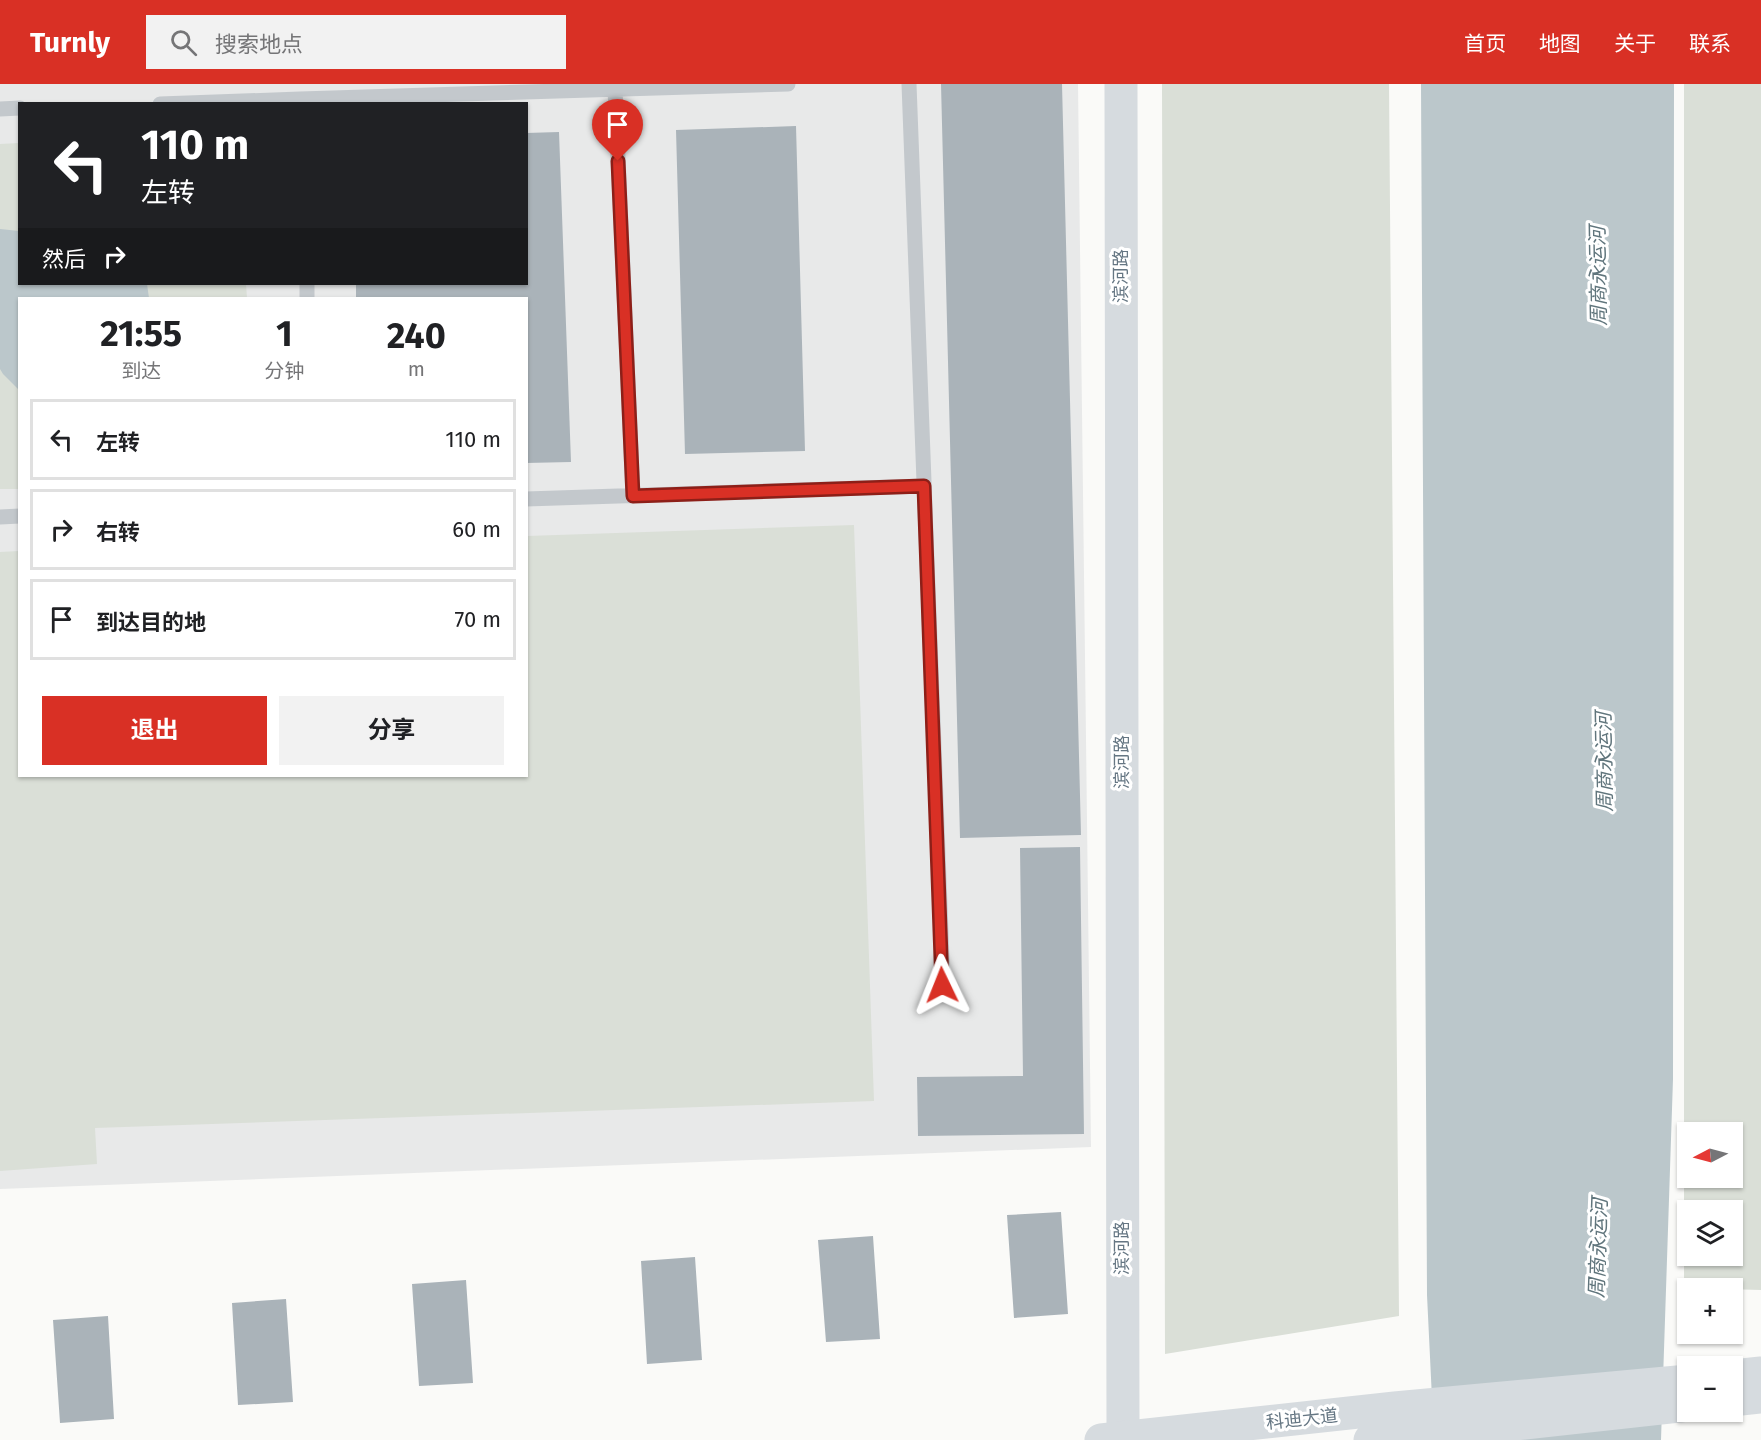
<!DOCTYPE html>
<html lang="zh">
<meta charset="utf-8">
<style>
:root{--surface:#fff;--page:#f2f2f2;--text:#202124;--muted:#757577;--line:#e0e0e0;--accent:#d93025}
body{margin:0;font-family:"Fira Sans","Noto Sans SC",sans-serif;background:var(--page);color:var(--text);height:100vh;display:flex;flex-direction:column;font-size:22px;white-space:nowrap}
*{box-sizing:border-box;margin:0}
p{font-size:20px;color:var(--muted)}
.icon{flex:none;width:33px;height:33px;fill:none;stroke:currentColor;stroke-width:2;stroke-linecap:round;stroke-linejoin:round}
.map{position:relative;flex:1;overflow:hidden}
.panel{position:absolute;left:18px;top:213px;width:510px;height:480px;display:flex;flex-direction:column;background:var(--surface);border-radius:0px;box-shadow:0 2px 4px #0004}
.panel>*{flex:none}
.banner{position:absolute;left:18px;top:18px;width:510px;height:183px;border-radius:0px;box-shadow:0 2px 4px #0004;background:#202124;color:#fff;overflow:hidden}
.needle{width:39px;rotate:264deg}
.controls{position:absolute;left:1677px;top:1038px;display:grid;gap:12px}
.controls a{display:grid;place-items:center;width:66px;height:66px;border-radius:0px;background:var(--surface);box-shadow:0 2px 4px #0004;font-size:30px}
.pin{position:absolute;display:grid;place-items:center;width:51px;height:51px;color:#fff;margin:-62px -26px;border-radius:50% 50% 50% 0;rotate:-45deg;box-shadow:0 0 6px #0007}
.pin .icon{rotate:45deg}
.me{position:absolute;width:66px;margin:-33px;rotate:358deg;stroke-linejoin:round;filter:drop-shadow(0 0 4px #0008)}
.turn{display:flex;align-items:center;gap:21px;height:126px;padding:0 24px;font-size:27px}
.turn .icon{width:78px;height:78px;stroke-width:2.5}
.turn b{display:block;font-size:42px;line-height:51px}
.then{display:flex;align-items:center;height:57px;padding:0 24px;background:#0003;gap:12px;font-size:22px}
.eta{display:flex;justify-content:space-evenly;align-items:center;height:102px;text-align:center}
.eta b{font-size:36px;font-weight:700;line-height:42px}
.action{display:flex;gap:12px;margin-top:auto;padding:12px 24px}
.action a{flex:1;height:69px;border-radius:0px;background:var(--accent);color:#fff;font-size:24px;font-weight:700;line-height:69px;text-align:center}
.action a+a{background:var(--page);color:var(--text)}
ul{padding:0;list-style:none}
li{display:flex;align-items:center;gap:18px;height:81px;margin:0 12px 9px;padding:0 12px;border:3px solid var(--line);border-radius:0px}
li div{flex:1}
li b{display:block;font-size:22px}
li em{font-style:normal}
header{display:flex;align-items:center;gap:36px;box-sizing:border-box;height:84px;padding:0 30px;background:var(--accent);color:#fff}
header strong{font-size:28px}
nav{display:flex;gap:33px;margin-inline-start:auto;font-size:21px}
.search{width:420px;height:54px;background:var(--page);display:flex;align-items:center;gap:15px;box-sizing:border-box;padding:0 21px;border-radius:0px;color:var(--muted);font-size:22px}
.map>svg:first-child{display:block}
</style>
<header>
<strong>Turnly</strong>
<div class="search"><svg class="icon" aria-label="search" viewBox="0 0 24 24"><circle cx="10" cy="10" r="6"/><path d="M15 15l6 6"/></svg>搜索地点</div>
<nav><a>首页</a><a>地图</a><a>关于</a><a>联系</a></nav>
</header>
<div class="map">
<svg width="1761" height="1356" viewBox="0 0 1761 1356">
<rect width="100%" height="100%" fill="#fafaf8"/>
<path fill="#e8e9e9" fill-rule="evenodd" d="M0,0H1078L1091,1063L0,1105ZM20,20H526V200H20ZM20,214H526V692H20Z"/>
<path fill="#dadfd7" fill-rule="evenodd" d="M1162,0H1389L1399,1232L1165,1270Z
M1684,0H1761V1206L1688,1204L1687,1207H1684ZM1688,1048H1732V1094H1688ZM1688,1126H1732V1172H1688Z
M19,59L20,200H246L247,214H20L19,405H0V60Z
M854,441L874,1017L95,1044L97,1080L0,1087V468L19,467L20,692H526L527,452Z"/>
<path fill="#bbc7cb" d="M1421,0H1674L1673,995L1661,1356H1434L1427,1211Z
M0,145L19,147L20,200H147L149,214H20L19,306L3,290L0,285Z"/>
<path fill="#aab3b9" d="M941,0H1062L1081,751L960,754Z
M796,42L805,367L685,370L676,46Z
M559,48L571,378L526,379V214H356V200H526V49Z
M1080,763L1084,1050L918,1052L917,993L1023,992L1020,764Z
M1061,1128L1068,1230L1014,1234L1007,1131Z
M873,1152L880,1255L826,1258L818,1156Z
M695,1173L702,1276L647,1280L641,1177Z
M466,1196L473,1299L419,1302L412,1200Z
M286,1215L293,1318L238,1321L232,1219Z
M108,1232L114,1335L60,1339L53,1236Z"/>
<g fill="none" stroke-linecap="round" stroke-linejoin="round">
<path stroke="#c3c8cc" stroke-width="15" d="M909,0L943,901
M615,5L633,412
M300,15L788,0
M160,20L300,15L301,20
M0,25L20,24
M307,200V214
M526,415L923,402
M0,433L20,432"/>
<path stroke="#d6dbdf" stroke-width="33" d="M1121,0L1123,1356"/>
<path stroke="#d6dbdf" stroke-width="33" d="M1732,1292L1761,1289
M1732,1316L1761,1313
M1101,1356L1395,1324L1688,1297
M1370,1356L1688,1321"/>
</g>
<g fill="none" stroke-linecap="round" stroke-linejoin="round">
<g stroke="#8d1f18" stroke-width="15">
<path id="route" d="M618,77L633,412L924,402L942,901"/>
</g>
<use href="#route" stroke="#d93025" stroke-width="10"/>
</g>
<g text-anchor="middle" dominant-baseline="central" stroke-width="6" stroke-linejoin="round" paint-order="stroke">
<g font-size="18" fill="#657683" stroke="#fff">
<text transform="translate(1121 192) rotate(-90)">滨河路</text>
<text transform="translate(1122 678) rotate(-90)">滨河路</text>
<text transform="translate(1122 1164) rotate(-90)">滨河路</text>
<text transform="translate(1302 1335) rotate(-6)">科迪大道</text>
</g>
<g font-size="20" font-style="italic" fill="#60757c" stroke="#fff">
<text transform="translate(1598 192) rotate(-91)">周商永运河</text>
<text transform="translate(1604 678) rotate(-91)">周商永运河</text>
<text transform="translate(1598 1164) rotate(-88)">周商永运河</text>
</g>
</g>
</svg>
<div class="controls">
<a><svg class="needle" viewBox="-14 -14 28 28"><path d="M0-13l5 13h-10z" fill="#e53935"/><path d="M0 13l5-13h-10z" fill="#757577"/></svg></a>
<a><svg class="icon" aria-label="layers" viewBox="0 0 24 24"><path d="M12 4l9 5-9 5-9-5zM3 14l9 5 9-5"/></svg></a>
<a>+</a>
<a>−</a>
</div>
<div class="pin" style="left:618px;top:77px;background:#d93025"><svg class="icon" aria-label="arrive" viewBox="0 0 24 24"><path d="M6 21V4h12l-3 4 3 4H6"/></svg></div>
<svg class="me" style="left:942px;top:901px" viewBox="-20 -20 40 40"><path d="M0-17L14 15 0 8-14 15z" fill="#d93025" stroke="#fff" stroke-width="4"/></svg>
<div class="banner">
<div class="turn"><svg class="icon" aria-label="left" viewBox="0 0 24 24"><path d="M17 20v-9H6M10 6l-5 5 5 5"/></svg><div><b>110 m</b>左转</div></div>
<div class="then">然后<svg class="icon" aria-label="right" viewBox="0 0 24 24"><path d="M7 20v-9h11M14 6l5 5-5 5"/></svg></div>
</div>
<section class="panel">
<div class="eta">
<div><b>21:55</b><p>到达</p></div>
<div><b>1</b><p>分钟</p></div>
<div><b>240</b><p>m</p></div>
</div>
<ul>
<li><svg class="icon" aria-label="left" viewBox="0 0 24 24"><path d="M17 20v-9H6M10 6l-5 5 5 5"/></svg><div><b>左转</b></div><em>110 m</em></li>
<li><svg class="icon" aria-label="right" viewBox="0 0 24 24"><path d="M7 20v-9h11M14 6l5 5-5 5"/></svg><div><b>右转</b></div><em>60 m</em></li>
<li><svg class="icon" aria-label="arrive" viewBox="0 0 24 24"><path d="M6 21V4h12l-3 4 3 4H6"/></svg><div><b>到达目的地</b></div><em>70 m</em></li>
</ul>
<div class="action"><a>退出</a><a>分享</a></div>
</section>
</div>
